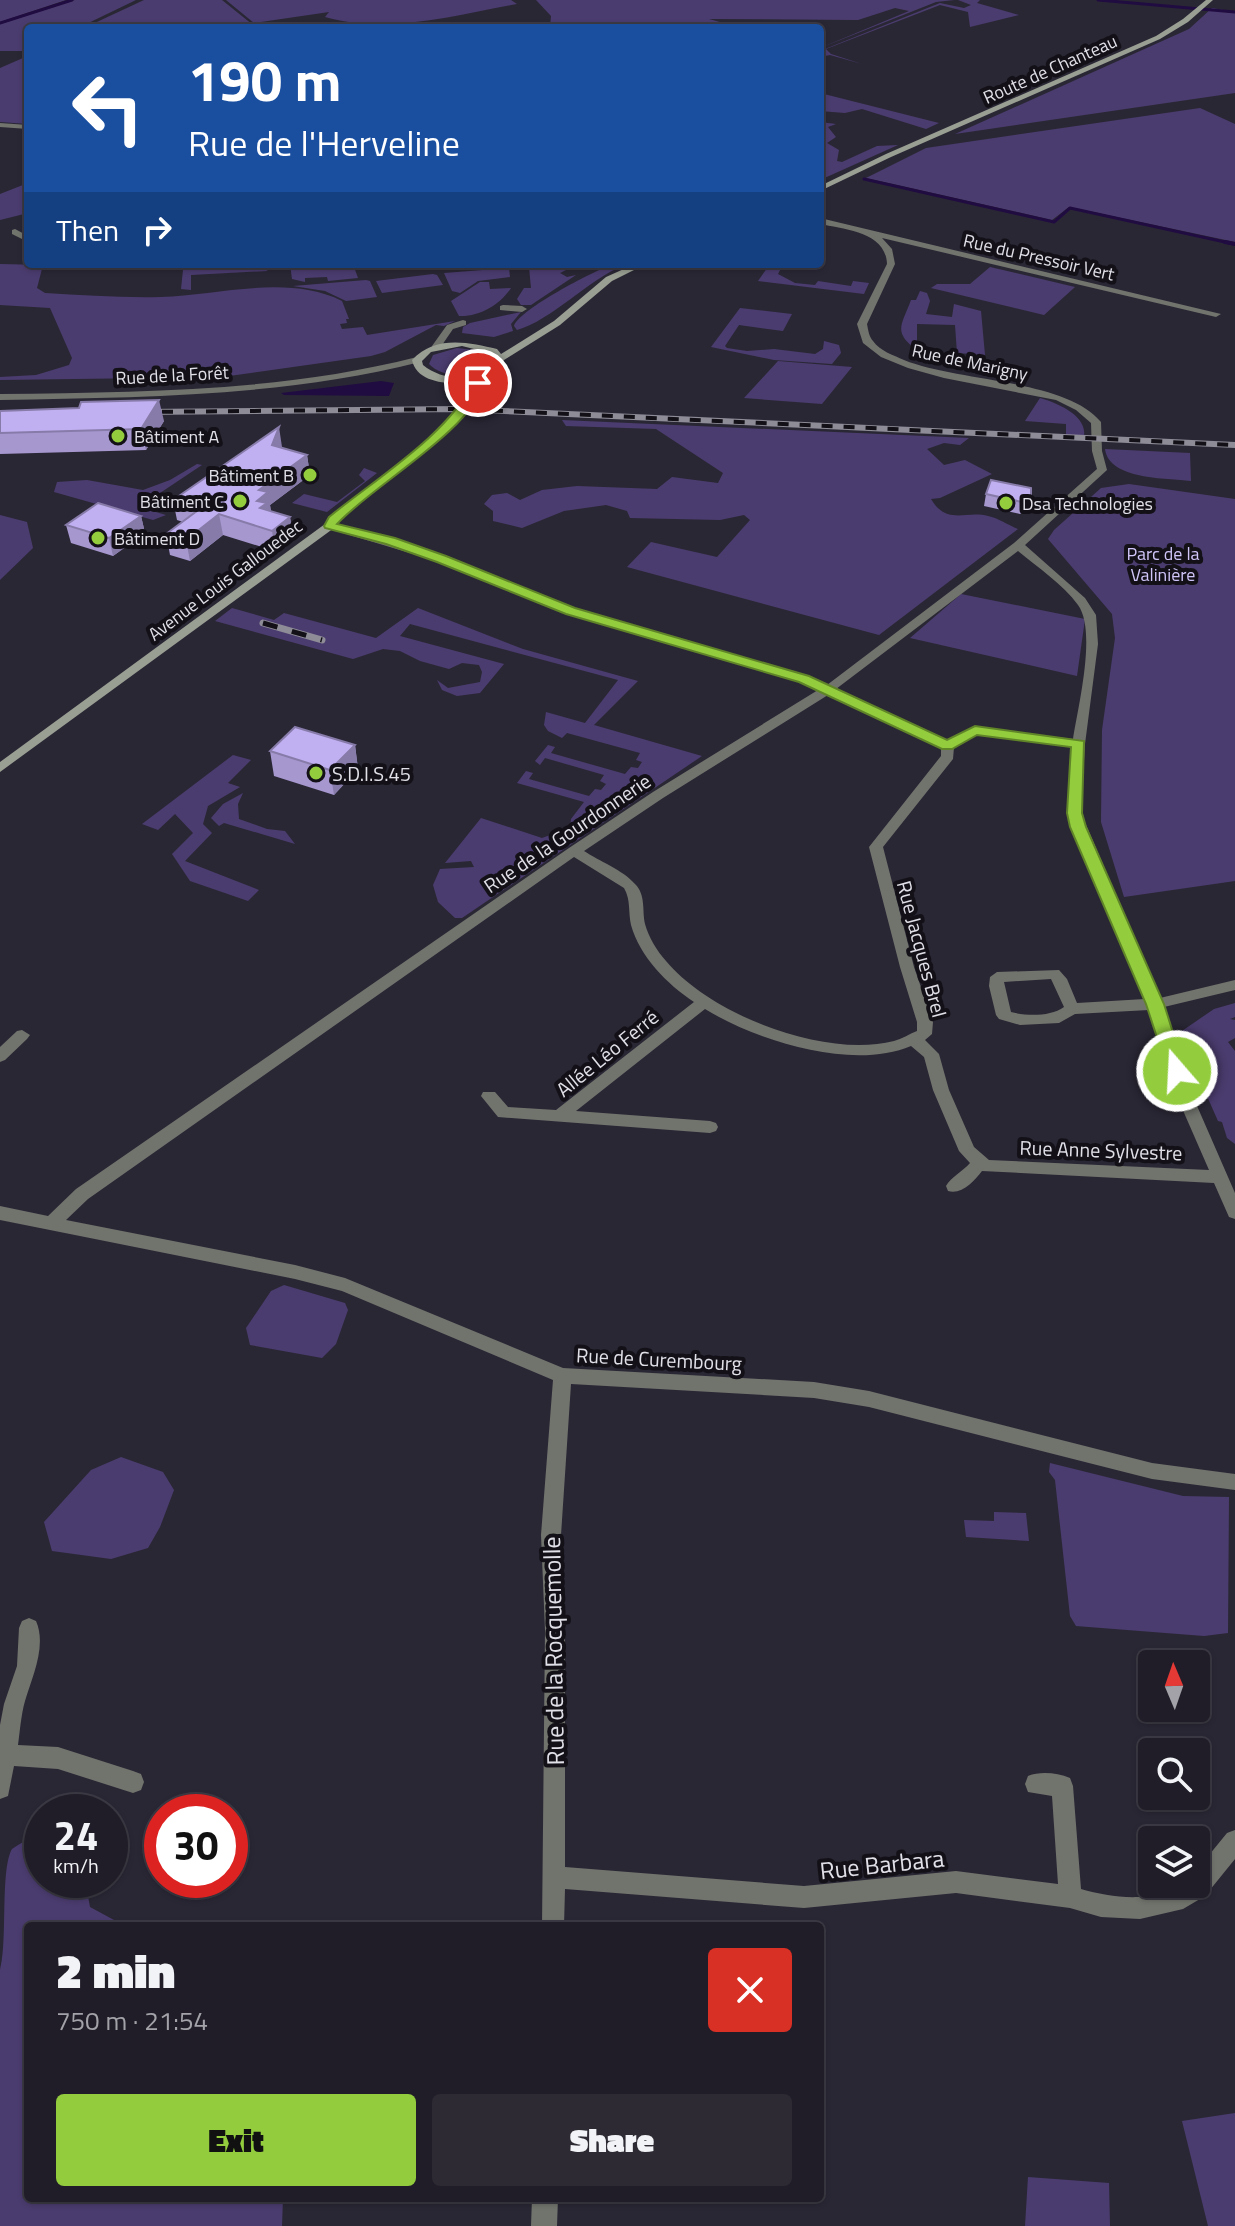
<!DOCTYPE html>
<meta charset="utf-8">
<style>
:root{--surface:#201d28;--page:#2d2a34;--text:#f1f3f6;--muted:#a2a2a8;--line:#3d3b45;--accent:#93cd3e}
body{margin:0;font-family:"Titillium Web",sans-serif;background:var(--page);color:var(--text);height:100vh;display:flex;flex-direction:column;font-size:30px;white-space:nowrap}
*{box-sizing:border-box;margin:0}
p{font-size:26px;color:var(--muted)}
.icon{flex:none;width:44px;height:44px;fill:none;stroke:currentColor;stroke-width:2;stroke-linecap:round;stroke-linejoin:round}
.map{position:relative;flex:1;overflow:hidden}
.sheet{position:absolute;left:24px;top:1922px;width:800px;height:280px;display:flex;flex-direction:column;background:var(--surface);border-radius:8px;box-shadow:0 2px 6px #0004,0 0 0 2px var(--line)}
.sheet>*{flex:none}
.banner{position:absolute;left:24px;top:24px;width:800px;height:244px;border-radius:8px;box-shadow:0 2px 6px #0004,0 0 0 2px var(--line);background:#1a4fa0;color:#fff;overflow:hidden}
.needle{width:52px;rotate:358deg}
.buttons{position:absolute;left:1138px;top:1650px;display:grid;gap:16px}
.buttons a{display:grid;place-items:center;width:72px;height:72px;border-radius:8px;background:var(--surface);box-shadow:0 2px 6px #0004,0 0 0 2px var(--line);font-size:40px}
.speed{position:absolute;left:24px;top:1794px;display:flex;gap:16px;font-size:40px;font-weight:700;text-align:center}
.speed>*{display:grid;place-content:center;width:104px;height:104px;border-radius:50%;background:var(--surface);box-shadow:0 2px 6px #0004,0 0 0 2px var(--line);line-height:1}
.speed small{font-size:20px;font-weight:400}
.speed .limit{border:12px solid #d22;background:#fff;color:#111}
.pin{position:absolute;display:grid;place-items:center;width:68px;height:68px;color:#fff;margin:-34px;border:4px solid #fff;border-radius:50%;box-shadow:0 2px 8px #0007}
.me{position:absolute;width:88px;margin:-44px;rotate:341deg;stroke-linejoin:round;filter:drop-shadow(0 0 6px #0008)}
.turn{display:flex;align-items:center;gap:28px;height:168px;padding:0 32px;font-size:36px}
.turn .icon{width:104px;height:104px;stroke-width:2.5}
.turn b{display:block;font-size:56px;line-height:68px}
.then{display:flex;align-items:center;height:76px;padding:0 32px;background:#0003;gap:16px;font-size:30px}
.round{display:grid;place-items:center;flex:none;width:84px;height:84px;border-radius:8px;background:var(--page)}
.overview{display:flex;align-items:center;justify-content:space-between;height:136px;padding:0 32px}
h1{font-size:48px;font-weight:800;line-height:60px}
.action{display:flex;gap:16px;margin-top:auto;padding:16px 32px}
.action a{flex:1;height:92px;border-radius:8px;background:var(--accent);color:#111;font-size:32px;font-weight:800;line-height:92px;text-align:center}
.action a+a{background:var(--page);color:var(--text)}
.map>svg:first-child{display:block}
</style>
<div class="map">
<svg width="1235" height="2226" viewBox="0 0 1235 2226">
<rect width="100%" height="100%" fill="#2a2735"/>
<path fill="#4b3c6f" d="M0,0H66L0,22Z
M75,0H136L78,28H28V51H0V24Z
M144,0H222L253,25L288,28H84Z
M226,0H511L517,4C455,15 388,35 325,17L329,12L254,23Z
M536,0H954L936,2L820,48L909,11L895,8L858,20L709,19L738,27L769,28H550L551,16Z
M958,0H980L977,3L1019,15L970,27L968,12L940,5L826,49L831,54L862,64L830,55L820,57V51L940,3L964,8L971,5Z
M1212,8L1235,12V93L955,134L1189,29Z
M23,58H28V124L0,122V68Z
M820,93L939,123L926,129L862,109L845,113L820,111Z
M1200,108L1235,124V242L1069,207L1052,220L866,178L926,148Z
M820,122L836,124L828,127L836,137L827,143L839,150L837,161L842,162L877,146L898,145L820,180Z
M28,183V213L0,220V194Z
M0,264L43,265L37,288L45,293C83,295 122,298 161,297C219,295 288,274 342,301L349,319H346L347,323L340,324L342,329L363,327L367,335L455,321L444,326L436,325L385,352L371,356L222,377L0,380V377L36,375L69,365L72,358L50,308L0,305Z
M290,264H353L358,278L328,281L327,277L305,278V282L292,279Z
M525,264H550V267L566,270L560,273L567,277L576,275L531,305H521L517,299L524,288H531L529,267Z
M613,264H626C586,281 552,320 517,330L514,326C520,309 592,272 613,264Z
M770,264H783L778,274L795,283L815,285L818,281L851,286L853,281L869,283L864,294L758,281Z
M230,266L231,269L260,267L268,271L191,275V290L181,289L183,270Z
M990,267L1075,287L1044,315L931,288L937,284H970Z
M509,268L510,277L478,281L460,293L452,291L444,273Z
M433,274L437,275L443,285L382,293L376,281Z
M366,280L370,281L377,297L346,301L325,291L293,286Z
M480,282H489L490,289L511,288C500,305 479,317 459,316L451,301Z
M920,291L927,293L930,301L926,314L952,317L954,304L981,311L985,355L957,353L955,325L917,324V350C892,332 902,325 911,300H916Z
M740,308L792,314L783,331L739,325L725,346L727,348L747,351L774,349L815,354L823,349L824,341L839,345L841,353L832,364L774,360L711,347Z
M521,312L511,324L513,331L494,337L462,333L463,327L470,323Z
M457,348L475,350L487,356L486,365C471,377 443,379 429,364L433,355Z
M778,361L852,367L822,404L744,398Z
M1040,398C1057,403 1087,415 1084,436L1066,435V424L1025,421Z
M562,420L969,438L960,445L944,443L927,449L944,465L965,460L992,474L940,498L931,499C947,526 966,510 988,516C998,518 1008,525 1018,529L879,635L627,567L651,542L717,557L750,520L744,515L720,520L630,518L627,511L606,505L564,511L522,528L493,521V511L484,504L492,495L507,493L520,500L542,490L577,486L657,489L672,477L718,483L723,473L656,429L566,426Z
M1105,449L1190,453L1191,481C1167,478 1109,480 1105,449Z
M197,464L202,465L139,507L166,515L153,520L54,492L57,482L87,480L143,490L170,480Z
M364,468L377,473L327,512L292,503L304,494L337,502L365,481L359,475Z
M1129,484L1235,499V881L1124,897L1101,822L1102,730L1115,638L1112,614L1048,539L1054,530L1101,488Z
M0,515L27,522L33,548L0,580Z
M961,594L1085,619L1077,676L910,638Z
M232,608L274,620L284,613L376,638L418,608L523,649L638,681L594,725L702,756L462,918H455L438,902L433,885L440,869L474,867L471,861L445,863L481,818L542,838L553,834L559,837L570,828L571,819L584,802L517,783L526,771L533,773L529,779L589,796L595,789L601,790L606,784L600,781L604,775L545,758L540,765L535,761L548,745L555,747L551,753L625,774L631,767L638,768L642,762L636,760L640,753L567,733L562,738L548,731L544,725L546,712L585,723L618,680L410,624L400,636L504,664L480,693L457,696L442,690L437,680L448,688L480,682L482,672L479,665L462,663L449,669L420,661L400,651L383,649L353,659L215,621Z
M233,755L251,760L228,783L240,787L208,806L203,824L212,833L185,861L259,890L248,901L190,881L172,854L193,833L175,814L158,830L142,824Z
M243,793L238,804L239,819L267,829L285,831L295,844L224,823L219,826L211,818L223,804Z
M1235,1003V1017L1230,1019L1235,1020V1038L1228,1042L1235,1051V1144L1227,1138L1222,1122L1218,1121L1179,1033L1214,1009Z
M284,1285L345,1303L348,1310L336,1344L322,1358L250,1345L246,1328L271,1291Z
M121,1457L163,1472L174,1490L160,1527L148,1548L111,1559L52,1551L44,1522L91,1470Z
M1050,1463L1183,1496L1229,1497L1228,1633L1204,1636L1076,1626L1070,1616L1055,1480L1049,1472Z
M994,1512L1026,1513L1029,1541L966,1537L964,1520L994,1521Z
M39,1833H42V1880H85L90,1907L125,1926H28V2198H283L282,2226H0V1970C8,1941 0,1870 12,1849C20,1843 31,1838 39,1833Z
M1235,2113V2226H1208L1182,2121Z
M1028,2177L1109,2183L1110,2226H1025Z"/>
<path fill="#200c40" d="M381,381L394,383L389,396L284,395L281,393Z"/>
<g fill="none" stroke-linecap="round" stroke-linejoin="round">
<path stroke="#200c40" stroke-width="3" d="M1098,0L1235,12
M0,23L72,0
M864,179L1054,222L1070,208L1234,244"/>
<path stroke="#200c40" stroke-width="4" d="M1225,242L1235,244"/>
<path fill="#71746d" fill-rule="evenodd" d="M0,123L28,125V129L0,127Z
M820,218L1221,314L1216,317L882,238L892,249L895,264L867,324C868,329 869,337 873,341C880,351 893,355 904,360C958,382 1066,379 1101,422L1102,451L1107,470L1025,545L1085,598L1096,615L1098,644L1085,744L1081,813L1160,998L1235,980V990L1164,1007L1194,1099L1235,1193V1219L1229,1217L1214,1183L982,1171C974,1181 962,1195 948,1191L946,1186C951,1177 963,1171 970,1163L959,1151L933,1090L924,1057L911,1046C852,1071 757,1041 705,1009L576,1111L710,1121L716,1123L718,1127L716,1131L710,1133L498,1117L481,1096L483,1092H495L508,1107L556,1110L694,1002C667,984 640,957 631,925C628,912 631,900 624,888L574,857L88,1199L66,1220L295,1265L345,1278L563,1368L814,1382L869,1391L1152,1463L1235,1474V1490L1152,1479L869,1407L814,1398L571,1384L561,1535L565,1630V1867L804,1886L956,1871L1058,1884L1052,1796L1028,1792L1025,1784L1028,1776C1041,1771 1057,1773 1070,1778L1073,1786L1081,1889C1099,1894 1119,1898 1139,1897C1159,1895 1177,1884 1196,1884V1871L1227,1833L1235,1830V1859L1205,1896L1183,1909L1140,1919L1101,1917L1070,1908L956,1893L804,1908L565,1889L564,1926H542L545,1630L541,1535L553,1380L342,1291L295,1279L0,1220V1206L48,1216L76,1189L569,848L653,792L818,690L800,682L566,613L437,561L326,528V524H334L445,557L574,609L808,676L827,685L1014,543L1097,469L1092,451L1091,423L1076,410L1056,400L944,378L908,368L881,357L863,343L857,324L887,264C886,232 844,229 820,224ZM1018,551C1037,567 1063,584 1078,605C1097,631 1078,707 1073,739L975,727L947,740L836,689ZM828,695L941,747V756L869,847L900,967L917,1022V1031C909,1034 902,1039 894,1041C825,1059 711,1015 666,961C657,951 649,938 645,924C642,910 646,895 635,884C623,870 599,861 584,851L663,798ZM977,735L1072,747L1067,813L1145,999L1077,1003L1067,979L1059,970L997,972L990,977L989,986L996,1015L999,1019L1020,1025L1059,1023L1075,1014L1149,1010L1178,1099L1209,1170L989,1160L974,1147L949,1090L939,1054L925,1040L932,1034L933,1022L914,967L883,847L953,759L954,747ZM1051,979L1064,1007C1050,1017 1026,1016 1011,1012L1004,982Z
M15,229L28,236V242L12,234V230Z
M503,305L522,306L527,309L522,312L500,310V306Z
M463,320L466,321V325L453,329L440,348H434L432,346L447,325Z
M417,357L420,358V362C282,397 142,397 0,400V394C141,392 280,392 417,357Z
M22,1030L30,1035L27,1039L5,1060L0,1062V1047L17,1031Z
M29,1618L36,1621C47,1646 32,1677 25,1701C21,1715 20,1731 18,1745L58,1747L133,1771L141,1774L144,1782L141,1790L133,1793L58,1769L14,1766L8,1796L0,1799V1725L4,1704L17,1666L19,1628L22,1621Z
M532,2198H558L557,2226H531Z"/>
<path fill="#999f93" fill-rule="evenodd" d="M1206,0H1213L1188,22L1160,39L891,157L820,191V186L886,154L1156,36L1183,19Z
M635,264H646L612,281L560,325L504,360L497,372L485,378L479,398L434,444L338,521L334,528L0,772V762L325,524L329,517C364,489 463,421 474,382C455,385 417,385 412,360C435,335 468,342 497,349L501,354L554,321L606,277ZM462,346L490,353L495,361C478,383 444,382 423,365L422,361L431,352Z"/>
<g stroke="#8e8c97" stroke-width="6">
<path id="rail-far1" d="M140,412L460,409L1235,445"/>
</g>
<g stroke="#8e8c97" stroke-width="7">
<path id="rail" d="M263,623L322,640"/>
</g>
<use href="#rail-far1" stroke="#131117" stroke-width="4" stroke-dasharray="11" stroke-linecap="butt"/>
<use href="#rail" stroke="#131117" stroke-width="5" stroke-dasharray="15" stroke-linecap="butt"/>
</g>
<path fill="#a697cf" d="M0,411L164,421L146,450L0,454Z
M281,448L307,455L310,475L270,505L271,511L290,517L293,537L275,551L223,535L190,561L170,555L166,534L183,522L177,520L173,500Z
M1031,488L1029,508L1020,514L984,506L986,494Z
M141,516L145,533L113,556L71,543L66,525Z
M355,745L358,769L334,795L274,776L270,751Z"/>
<path fill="#877ba9" d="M159,400L164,421L146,450L141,429Z
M279,427L282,447L276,465L272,445Z
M307,455L310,475L270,505L271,513L270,524L257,501L259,490Z
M1031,496L1029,508L1020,514L1022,502Z
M219,514L223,535L190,561L186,540Z
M141,516L145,533L113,556L109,538Z
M290,517L293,537L275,551L272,531Z
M355,745L358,769L334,795L330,770Z"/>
<path fill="#c1b0f1" stroke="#877ba9" stroke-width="2" d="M159,400L141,429L0,433V411L79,408L81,402Z
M279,427L272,445L307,455L259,490L268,492L257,501L267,503L260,508L290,517L272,531L219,514L186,540L166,534L201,508L173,500Z
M991,480L1031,488V496L1022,502L986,494Z
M98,503L141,516L109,538L66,525Z
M295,727L355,745L330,770L270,751Z"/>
<path fill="#93cd3e" stroke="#608528" stroke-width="2" d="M474,380L484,383C472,430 372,486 337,524L395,538L446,556L575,608L809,676L947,740L975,726L1084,741L1082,813L1086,827L1164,1004L1185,1071L1183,1076L1177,1077L1168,1071L1146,1004L1070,827L1067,813L1071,747L977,735L952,749H942L799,682L566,614L437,562L386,544L325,528L324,526L329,517C374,480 451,433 474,380Z"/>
<g fill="#93cd3e" stroke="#131117" stroke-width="3">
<circle cx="118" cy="436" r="8"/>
<circle cx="310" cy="475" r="8"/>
<circle cx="240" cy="501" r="8"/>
<circle cx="1006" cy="503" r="8"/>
<circle cx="98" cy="538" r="8"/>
<circle cx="316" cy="773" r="8"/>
</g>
<g text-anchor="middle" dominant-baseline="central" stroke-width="8" stroke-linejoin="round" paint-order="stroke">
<g font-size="18" fill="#e1dfe8" stroke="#131117">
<text transform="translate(1050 69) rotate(-24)">Route de Chanteau</text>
<text transform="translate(1039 257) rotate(13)">Rue du Pressoir Vert</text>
<text transform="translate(970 362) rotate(12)">Rue de Marigny</text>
<text transform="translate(172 375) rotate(-3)">Rue de la Forêt</text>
<text transform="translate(225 580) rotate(-37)">Avenue Louis Gallouedec</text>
</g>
<g font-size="18" fill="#e1dfe8" stroke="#131117" text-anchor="start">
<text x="134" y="436">Bâtiment A</text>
<text x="294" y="475" text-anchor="end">Bâtiment B</text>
<text x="224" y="501" text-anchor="end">Bâtiment C</text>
<text x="1022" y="503">Dsa Technologies</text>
<text x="114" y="538">Bâtiment D</text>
</g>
<g font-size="18" fill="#d1c5f9" stroke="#131117">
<text x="1163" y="553">Parc de la<tspan x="1163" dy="21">Valinière</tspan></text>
</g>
<g font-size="20" fill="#e1dfe8" stroke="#131117" text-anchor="start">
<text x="332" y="773">S.D.I.S.45</text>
</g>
<g font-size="20" fill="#e1dfe8" stroke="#131117">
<text transform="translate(567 833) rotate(-34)">Rue de la Gourdonnerie</text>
<text transform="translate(922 949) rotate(75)">Rue Jacques Brel</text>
<text transform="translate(607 1053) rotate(-39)">Allée Léo Ferré</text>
<text transform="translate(1101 1150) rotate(2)">Rue Anne Sylvestre</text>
<text transform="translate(659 1359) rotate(3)">Rue de Curembourg</text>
</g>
<g font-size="24" fill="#e1dfe8" stroke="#131117">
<text transform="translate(553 1651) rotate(-91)">Rue de la Rocquemolle</text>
<text transform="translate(882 1864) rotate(-6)">Rue Barbara</text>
</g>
</g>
</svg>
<div class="buttons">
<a><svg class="needle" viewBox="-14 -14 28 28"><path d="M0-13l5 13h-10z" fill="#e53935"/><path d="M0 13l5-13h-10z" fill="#a2a2a8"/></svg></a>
<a><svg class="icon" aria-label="search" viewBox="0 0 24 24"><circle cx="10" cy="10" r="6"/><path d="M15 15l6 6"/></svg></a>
<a><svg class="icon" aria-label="layers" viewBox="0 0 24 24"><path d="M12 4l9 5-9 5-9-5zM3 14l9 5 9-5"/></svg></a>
</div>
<div class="speed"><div>24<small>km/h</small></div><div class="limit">30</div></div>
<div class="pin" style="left:478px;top:383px;background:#d93025"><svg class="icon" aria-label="arrive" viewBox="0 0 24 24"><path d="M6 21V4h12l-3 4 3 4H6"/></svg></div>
<svg class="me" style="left:1177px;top:1071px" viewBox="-20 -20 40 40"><circle r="17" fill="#93cd3e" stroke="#fff" stroke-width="3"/><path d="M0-11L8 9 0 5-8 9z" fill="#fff"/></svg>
<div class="banner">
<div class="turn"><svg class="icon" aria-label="left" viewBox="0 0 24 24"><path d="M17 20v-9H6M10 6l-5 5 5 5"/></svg><div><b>190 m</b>Rue de l'Herveline</div></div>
<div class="then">Then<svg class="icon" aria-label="right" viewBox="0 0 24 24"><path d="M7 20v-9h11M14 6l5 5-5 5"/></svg></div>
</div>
<section class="sheet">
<div class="overview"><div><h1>2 min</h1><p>750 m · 21:54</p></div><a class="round" style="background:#d93025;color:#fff"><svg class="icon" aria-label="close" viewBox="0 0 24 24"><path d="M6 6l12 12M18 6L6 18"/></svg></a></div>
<div class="action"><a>Exit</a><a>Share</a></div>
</section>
</div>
